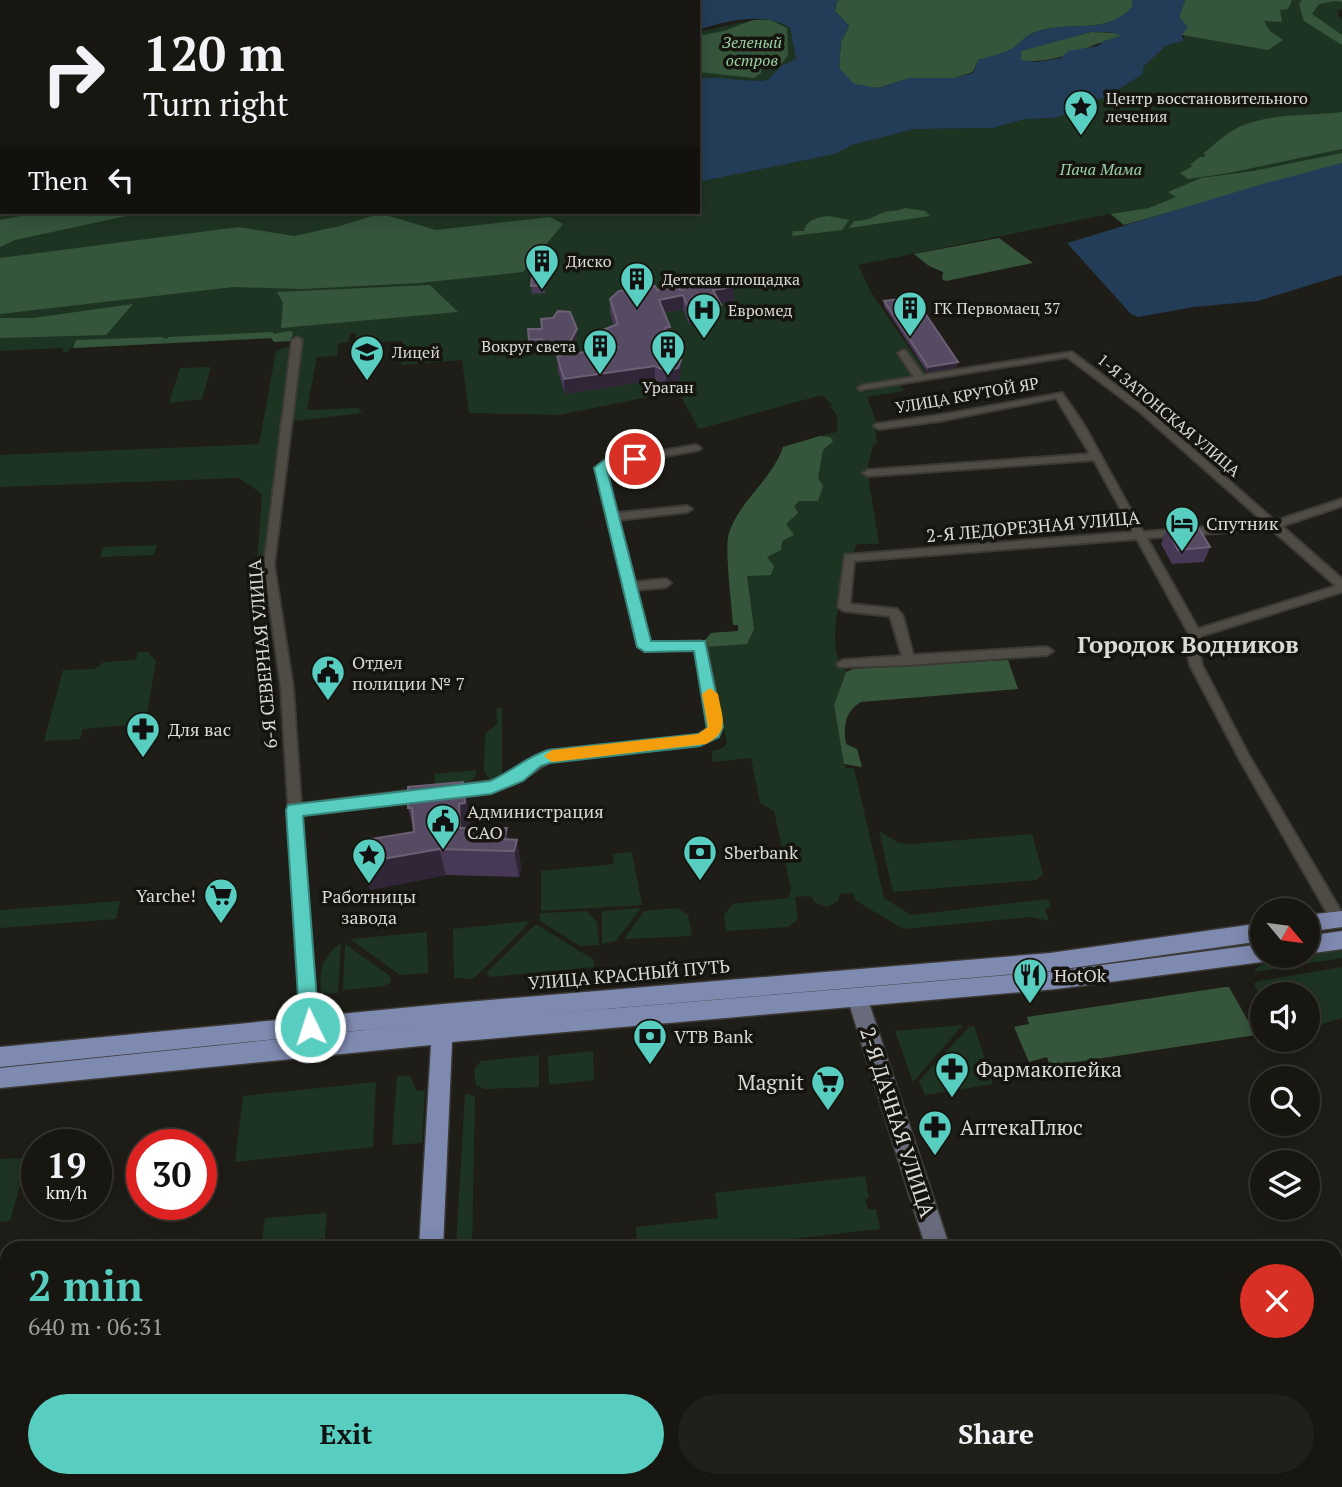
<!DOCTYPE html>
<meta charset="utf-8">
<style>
:root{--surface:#171611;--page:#201f1a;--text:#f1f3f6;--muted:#9e9f9f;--line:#363531;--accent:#58cec0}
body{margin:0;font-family:"PT Serif",serif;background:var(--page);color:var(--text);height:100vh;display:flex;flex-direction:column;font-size:26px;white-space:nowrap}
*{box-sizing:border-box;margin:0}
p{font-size:23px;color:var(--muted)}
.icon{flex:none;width:38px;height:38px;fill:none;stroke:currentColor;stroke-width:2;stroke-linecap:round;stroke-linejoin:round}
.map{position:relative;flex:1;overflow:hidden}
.sheet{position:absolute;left:0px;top:1241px;width:1342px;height:247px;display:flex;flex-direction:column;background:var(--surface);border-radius:21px 21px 0 0;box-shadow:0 4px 18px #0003,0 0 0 2px var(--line)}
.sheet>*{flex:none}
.top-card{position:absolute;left:0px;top:0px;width:700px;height:214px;box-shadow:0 4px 18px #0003,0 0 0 2px var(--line);background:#171611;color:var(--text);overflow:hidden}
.needle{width:46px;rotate:119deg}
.controls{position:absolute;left:1250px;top:898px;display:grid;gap:14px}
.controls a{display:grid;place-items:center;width:70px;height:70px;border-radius:50%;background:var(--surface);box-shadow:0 4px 18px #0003,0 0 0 2px var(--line);font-size:35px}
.speed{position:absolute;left:21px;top:1129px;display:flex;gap:14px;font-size:35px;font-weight:700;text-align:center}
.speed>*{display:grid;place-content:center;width:91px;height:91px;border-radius:50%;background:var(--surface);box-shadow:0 4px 18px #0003,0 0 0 2px var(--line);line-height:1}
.speed small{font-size:18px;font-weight:400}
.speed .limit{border:10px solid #d22;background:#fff;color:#111}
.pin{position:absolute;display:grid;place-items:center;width:60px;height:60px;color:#fff;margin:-30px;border:4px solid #fff;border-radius:50%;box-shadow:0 2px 7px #0007}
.me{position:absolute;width:77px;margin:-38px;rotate:356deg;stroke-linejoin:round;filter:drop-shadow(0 0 5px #0008)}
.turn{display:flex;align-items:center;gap:24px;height:147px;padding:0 28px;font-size:32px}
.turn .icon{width:91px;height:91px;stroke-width:2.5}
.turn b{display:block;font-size:49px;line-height:60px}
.then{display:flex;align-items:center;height:66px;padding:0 28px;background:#0003;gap:14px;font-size:26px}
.round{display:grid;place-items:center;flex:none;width:74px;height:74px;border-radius:37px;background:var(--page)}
.headline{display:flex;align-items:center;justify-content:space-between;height:119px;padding:0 28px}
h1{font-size:42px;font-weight:700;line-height:52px;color:var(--accent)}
.action{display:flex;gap:14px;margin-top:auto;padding:14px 28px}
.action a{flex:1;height:80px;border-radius:42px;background:var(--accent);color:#111;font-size:28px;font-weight:700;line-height:80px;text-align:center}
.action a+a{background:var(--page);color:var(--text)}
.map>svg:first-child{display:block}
</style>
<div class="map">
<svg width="1342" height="1487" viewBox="0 0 1342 1487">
<rect width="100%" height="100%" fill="#1f1d17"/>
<path fill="#1e3422" d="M1185,0H1342V9L1338,11V16L1342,20V163L1124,225L1109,214L858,265L871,292L927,374L863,385L865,392L900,385L904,391L867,397L876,422L891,421V423L875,425L877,444L873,445L867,470L879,544H856L854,553L847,556C844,582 829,635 838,657C840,663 844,667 846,672L834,705L845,768H854L884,898L911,915L1048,899L1051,908L1045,909L1049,921L1031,917L903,929L855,900L853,893L840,894L838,901L827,907L814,902L811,896L795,897L798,919L788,927L726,931L724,915L733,904L788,898L791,889L774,811L760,803L751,758L712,762V751L723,748L727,743L705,640L711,633L738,631V625H733L728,543C731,505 772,482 783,447L836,432L838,428L836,413L829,406L832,405L822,395L699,429L678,391L559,415L469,413L462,360L401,365L402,341L361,343L356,340V333H350L348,342L338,344L337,356L317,357L307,410L358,408L362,413L296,421L294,419L302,337L70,348L68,352H63V348L0,351V172L2,212H698V182L835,154L852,145L914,129L993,128L1025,119L1053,118L1075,111L1083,103L1107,97L1143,74V67L1167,45L1184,41Z
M763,18L783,22L790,28L796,60L781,66L768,80C744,83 722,75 698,79V32Z
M288,347L292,351L263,563L265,585L255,593L262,494L239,478L0,487V455L259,444L276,351Z
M211,367L202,399L169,403L180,368Z
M157,545L154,555L100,557L103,547Z
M138,652H148L156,661L144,731L133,734L132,725H129L83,729L80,739L44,741L63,670L94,669L104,662L136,660Z
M496,708H502V777L499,781L491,782L484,770L485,734L497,724Z
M477,770L475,777L466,785L435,788L434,774Z
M879,831L899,843L911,844L1032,834L1043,874L1036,880L893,892Z
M632,852L642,905L541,911V871L614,864L613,854Z
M120,901L116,919L0,928V910Z
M641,908L616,941L602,944V911Z
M677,908L688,915L692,936L624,939L644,911Z
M587,911L597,922L599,945L580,946L540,921V913Z
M528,921L524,929L473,979L454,978L453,929Z
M536,924L594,960V967L491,977L486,973Z
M427,932L428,973L400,975L350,939Z
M341,943L338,993H321C319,971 322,956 341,943Z
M345,944L390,976L391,982L384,986L343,990Z
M1342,950V958L1254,972C1262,954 1323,952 1342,950Z
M1342,967V1018L1307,1029V994H1262V1003L1254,983L1259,981Z
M963,1025L913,1082L895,1031Z
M974,1026L993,1084L925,1095L919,1081L969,1027Z
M593,1051L594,1080L549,1085L548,1056Z
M539,1055V1087L485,1089L476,1085L474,1069L481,1061Z
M397,1076H410L417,1091L425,1090L422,1143L392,1145Z
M376,1082L373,1147L235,1162L243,1096Z
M465,1093L475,1096L472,1248H456Z
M28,1158L10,1221L0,1222V1159Z
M865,1176L869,1198L865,1199L868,1210L876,1209L880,1229L713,1248H637L636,1227L718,1218L715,1193Z
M327,1213L324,1248H261L265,1218Z"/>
<path fill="#36563c" d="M840,0H1132L1133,6C1106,38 1065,18 1031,34C1023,38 1017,47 1010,50C1000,55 988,57 978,60L973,72L955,78H910L878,88L854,85L839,68L841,42L849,26L835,11L837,1Z
M1185,0H1292L1288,9L1280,10L1282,22L1264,21L1270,31L1283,40L1268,50L1182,35L1179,17Z
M1302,0H1342V2L1335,1L1319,4L1312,14L1342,35V45L1304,21L1299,4Z
M753,20H770L787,28L788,55L782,63H761V73L754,78L698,72V36L724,31Z
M1091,32L1119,33L1122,36C1087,45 1059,64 1021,61L1020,51Z
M1342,112V149L1229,173L1188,179L1180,173L1193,166L1190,165L1200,157H1204L1206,155L1203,154C1216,143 1228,131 1244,125C1273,113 1311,116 1342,112Z
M1342,153V163L1124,225L1111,214L1149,208L1176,197L1168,192L1201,178L1253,171Z
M905,208L925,211L930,216L849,228L854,221C866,221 871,218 882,213C889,210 897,212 905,208Z
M41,212H145L15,240L0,247V220Z
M377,212H386L389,216L436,230L550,217L563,224L523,272L419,283L302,289L233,287L0,314V258L239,227L294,236L340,226L372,216Z
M829,216L849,220L842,230L792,236L793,231H804C807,219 819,217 829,216Z
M999,238L1033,263L946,281L942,279L943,272L929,266L914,254Z
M430,285L458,312L281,328L283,303L277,292Z
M133,304L106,335L0,338V318H33Z
M289,331L293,332L291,341L274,342L271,338L73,348L76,340L161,337L167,339L168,337L273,332V334Z
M820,436L830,437L833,441L823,450L818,478L823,486L818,501H799L794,506L798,513L786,524L794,535L782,541L781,550L767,557L774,566L771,575L747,576L754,629L747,644L705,647V640L711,633L738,631V625H733C732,606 724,547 729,533C740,500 772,480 783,447Z
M1008,660L1018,689L861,702C845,711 843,727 846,744L857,749L862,767L844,764L834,705L846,672L853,669Z
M1225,987H1229L1256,1035L1050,1066L1047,1057L1029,1062L1014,1027L1029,1024L1027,1017Z"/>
<path fill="#233d59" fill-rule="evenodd" d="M186,0H840L837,1L835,11L849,26L841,42L839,68L854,84L878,88L910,78H955L973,73L978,60C988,57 1000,55 1009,50C1017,47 1023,38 1031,34C1065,18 1106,38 1133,6L1132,0H1185L1179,17L1188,27L1182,35L1184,41L1167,45L1143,67V74L1107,97L1083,103L1076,111L1053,118L1025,119L993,128L914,129L852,145L835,154L698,182V79C722,75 744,83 768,80L781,66L796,59L790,28C767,11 724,21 698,30V2H176ZM1091,32H1110L1122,36L1104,41L1098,46L1068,51L1061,58L1037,62L1021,60V51Z
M1342,163V275L1258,301L1194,307L1138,317L1131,314L1067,243L1259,185Z"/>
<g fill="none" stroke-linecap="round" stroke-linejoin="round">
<g stroke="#3b3a36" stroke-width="4">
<path id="street" d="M297,337L302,340L274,565L293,687L301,804L422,789L426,790L428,794L426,798L422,799L302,814L316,1031L314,1036L309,1038L304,1036L302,1031L281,687L264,565L292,340Z
M903,350L906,351L923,375L1072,352L1146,408L1275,521L1342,499V506L1282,526L1342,579V592L1201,636L1200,655L1202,665L1248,754L1342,913V923L1338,925L1333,923L1240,760L1190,665L1188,655L1189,634L1137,539L854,561L850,604L897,609L903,616L913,655L1047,647L1053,651L1047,655L909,665L839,667L837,664L843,660L902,656L890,616L844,611L838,607L845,555L1133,532L1094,460L868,476L863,473L868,470L1090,454L1056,398L940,421L879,429L874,426L876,424L940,415L1062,393L1084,425L1143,532L1264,522L1140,412L1067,357L860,390L858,388L863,385L914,377L898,353ZM1271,529L1336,586L1198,629L1147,538Z
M696,445L701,448L699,450L611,466L606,469L617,513L687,506L692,509L687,512L619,520L635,582L666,579L671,583L666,587L636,590L650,643L700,641L706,645L722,727L717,736L700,745L550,761L520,781L500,789L476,794L451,796L447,795L445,791L447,787L451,786L498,780L548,751L698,735L710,727L695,649L645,651L639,647L626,590L623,587L624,584L596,468L608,460Z"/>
</g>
<g stroke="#3b3a36" stroke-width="3">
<path id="secondary" d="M857,988L864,990L867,997L950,1248H926L847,997L850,990Z
M1000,1480H1026L1028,1487H1002Z"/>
</g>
<g stroke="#3b3a36" stroke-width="3">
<path id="primary" d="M1342,911V927L1307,932V915Z
M1262,923V941L1050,971L452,1022L1056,971L1262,944V956H1271L1262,962L1056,989L452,1042L443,1248H419L431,1045L0,1088V1068L433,1023L0,1067V1047L443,1004L1050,953Z
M1342,931V949L1307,954V936Z
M406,1480H432V1487H406Z"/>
</g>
<use href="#street" fill="#4f4c46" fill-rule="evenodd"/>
<use href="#secondary" fill="#676b7b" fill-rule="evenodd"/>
<use href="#primary" fill="#7f8ab1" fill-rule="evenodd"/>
</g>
<path fill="#473856" d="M542,269L545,293L532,294L531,286Z
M734,287V301L720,303L721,305L720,320L689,324L683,309L664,313L670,342H666V347H664L667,354L681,360V374L678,383L666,385L655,380L565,394L558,371L557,356H559L555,351L544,352L543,346L529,347L528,329L577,336L573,344L575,354L608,349L604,344L603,330L614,326L610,313V299L657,290H683Z
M884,301L957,367L927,372L884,306Z
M1167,529L1210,547L1204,562L1172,564L1161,544Z
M408,808L469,810L470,828L509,839L517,840L521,867L519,877L446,875L370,890L360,863L372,850L414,832L413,827Z
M1064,1480H1171L1143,1487H1067Z"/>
<path fill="#302637" d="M734,287V301L713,304V290Z
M683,295V309L659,314V300Z
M721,305L720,320L689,324V310Z
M670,327V342H666V347L659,348V333L665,328Z
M577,329V336L571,347V340Z
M681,360V374L678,383L666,385V371Z
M958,362L957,367L927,372L928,367Z
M655,366V380L565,394L564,379Z
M463,782L469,810L471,830L460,828L459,804Z
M507,828L511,850L504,839Z
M517,840L521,867L519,877L514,851Z
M439,849L446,875L370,890L360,863Z"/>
<path fill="#574a63" stroke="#6c6075" stroke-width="2" d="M533,269H542L545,285L531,286Z
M728,277L734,287L713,290L721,305L689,310L683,295L659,300L670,327L665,328L666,332L659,333L667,354L681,360L678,368L666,371L655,366L564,379L557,356L618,347L603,330L618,324L610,299L619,291L655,286L657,290L671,287L683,290L692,282Z
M914,297L958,362L928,367L884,301Z
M558,311L570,312L577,329L571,340L575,347L571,354L563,355L555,344L543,345L542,339L529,340L528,329H542L541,319L553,318Z
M1198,527L1210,547L1178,550L1167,529Z
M463,782L465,803L459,804L460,828H507L504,839L517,840L514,851L439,849L360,863L359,853L372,850L371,839L414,832L412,808H408V787Z
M1071,1480H1163L1134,1487H1073Z"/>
<path fill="#58cec0" stroke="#39867d" stroke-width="2" d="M635,455L640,456V462L607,470L651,641H705L723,727L719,737L700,746L550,763L541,766L523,781L491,794L303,816L319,1027L316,1034L310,1036L303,1034L300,1027L286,810L288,805L490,781C511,772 526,757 548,750L698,734L707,729L694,651L645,652L637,647L594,468L604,460Z"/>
<path fill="#f59e0b" d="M710,688L718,694C722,718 731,731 706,744L552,762L544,756L552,750L698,734L708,727L702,694Z"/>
<defs>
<g id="sight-pin" transform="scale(1.75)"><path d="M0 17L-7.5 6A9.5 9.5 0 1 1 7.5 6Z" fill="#58cec0" stroke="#16140e"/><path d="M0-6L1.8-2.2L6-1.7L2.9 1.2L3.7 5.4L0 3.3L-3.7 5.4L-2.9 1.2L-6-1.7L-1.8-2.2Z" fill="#111"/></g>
<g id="building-pin" transform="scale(1.75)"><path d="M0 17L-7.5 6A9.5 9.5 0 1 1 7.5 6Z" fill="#58cec0" stroke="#16140e"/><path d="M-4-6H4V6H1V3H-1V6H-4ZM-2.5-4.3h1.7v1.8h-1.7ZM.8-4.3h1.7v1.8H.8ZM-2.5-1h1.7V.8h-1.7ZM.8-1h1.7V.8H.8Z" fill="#111"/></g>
<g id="hospital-pin" transform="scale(1.75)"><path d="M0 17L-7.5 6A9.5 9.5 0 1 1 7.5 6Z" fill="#58cec0" stroke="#16140e"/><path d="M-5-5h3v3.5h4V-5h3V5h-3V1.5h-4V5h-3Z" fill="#111"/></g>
<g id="school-pin" transform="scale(1.75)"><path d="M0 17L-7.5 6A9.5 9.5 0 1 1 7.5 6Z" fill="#58cec0" stroke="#16140e"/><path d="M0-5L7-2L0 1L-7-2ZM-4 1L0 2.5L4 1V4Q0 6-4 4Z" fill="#111"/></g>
<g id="hotel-pin" transform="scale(1.75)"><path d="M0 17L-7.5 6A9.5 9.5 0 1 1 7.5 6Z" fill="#58cec0" stroke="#16140e"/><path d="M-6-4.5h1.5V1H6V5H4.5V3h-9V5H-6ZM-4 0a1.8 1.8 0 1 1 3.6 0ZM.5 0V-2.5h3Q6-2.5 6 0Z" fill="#111"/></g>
<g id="civic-pin" transform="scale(1.75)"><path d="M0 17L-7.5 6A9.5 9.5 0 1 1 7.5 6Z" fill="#58cec0" stroke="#16140e"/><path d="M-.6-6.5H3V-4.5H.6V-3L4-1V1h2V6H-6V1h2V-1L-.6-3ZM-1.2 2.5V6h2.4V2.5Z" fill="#111"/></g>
<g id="pharmacy-pin" transform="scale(1.75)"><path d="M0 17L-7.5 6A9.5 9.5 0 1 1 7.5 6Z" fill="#58cec0" stroke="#16140e"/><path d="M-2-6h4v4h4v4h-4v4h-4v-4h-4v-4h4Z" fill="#111"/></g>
<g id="bank-pin" transform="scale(1.75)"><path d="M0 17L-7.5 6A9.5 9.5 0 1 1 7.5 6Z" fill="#58cec0" stroke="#16140e"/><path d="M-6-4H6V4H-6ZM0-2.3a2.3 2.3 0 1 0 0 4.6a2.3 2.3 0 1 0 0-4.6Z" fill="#111"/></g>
<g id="supermarket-pin" transform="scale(1.75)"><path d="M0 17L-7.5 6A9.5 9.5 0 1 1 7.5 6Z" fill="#58cec0" stroke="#16140e"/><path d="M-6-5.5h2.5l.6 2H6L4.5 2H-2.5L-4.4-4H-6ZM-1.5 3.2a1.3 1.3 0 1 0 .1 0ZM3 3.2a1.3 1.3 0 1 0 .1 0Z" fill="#111"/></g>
<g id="restaurant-pin" transform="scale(1.75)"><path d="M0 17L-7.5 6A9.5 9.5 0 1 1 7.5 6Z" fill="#58cec0" stroke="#16140e"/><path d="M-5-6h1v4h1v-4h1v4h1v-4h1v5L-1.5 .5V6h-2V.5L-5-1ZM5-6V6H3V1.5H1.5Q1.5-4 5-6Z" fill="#111"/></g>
</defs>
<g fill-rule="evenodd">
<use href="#sight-pin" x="1081" y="107"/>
<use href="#building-pin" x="542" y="261"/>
<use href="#building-pin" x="637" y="279"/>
<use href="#building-pin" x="910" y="308"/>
<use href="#hospital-pin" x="704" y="310"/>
<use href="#building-pin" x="600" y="346"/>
<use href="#building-pin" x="668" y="347"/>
<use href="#school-pin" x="367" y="352"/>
<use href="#hotel-pin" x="1182" y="523"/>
<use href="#civic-pin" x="328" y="672"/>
<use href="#pharmacy-pin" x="143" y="729"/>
<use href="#civic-pin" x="443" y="821"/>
<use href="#bank-pin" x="700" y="852"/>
<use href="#sight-pin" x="369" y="855"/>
<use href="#supermarket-pin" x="221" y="895"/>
<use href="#restaurant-pin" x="1030" y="975"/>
<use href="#bank-pin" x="650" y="1036"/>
<use href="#pharmacy-pin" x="952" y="1069"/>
<use href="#supermarket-pin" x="828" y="1082"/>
<use href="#pharmacy-pin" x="935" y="1127"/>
</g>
<g text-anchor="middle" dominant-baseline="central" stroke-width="7" stroke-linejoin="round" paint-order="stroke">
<g font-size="16" font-style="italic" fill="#9ad3a4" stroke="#16140e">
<text x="752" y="42">Зеленый<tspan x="752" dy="18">остров</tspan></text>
<text x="1101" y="169">Пача Мама</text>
</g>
<g font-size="16" fill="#dbdad6" stroke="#16140e" text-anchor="start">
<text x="1106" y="98">Центр восстановительного<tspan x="1106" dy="18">лечения</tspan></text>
<text x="566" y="261">Диско</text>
<text x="662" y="279">Детская площадка</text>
<text x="934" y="308">ГК Первомаец 37</text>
<text x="728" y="310">Евромед</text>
<text x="576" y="346" text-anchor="end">Вокруг света</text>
<text x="392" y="352">Лицей</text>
<text x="668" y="387" text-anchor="middle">Ураган</text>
</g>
<g font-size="16" fill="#dbdad6" stroke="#16140e">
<text transform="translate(967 395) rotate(-10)">УЛИЦА КРУТОЙ ЯР</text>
<text transform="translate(1169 415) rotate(40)">1-Я ЗАТОНСКАЯ УЛИЦА</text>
</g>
<g font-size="18" fill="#dbdad6" stroke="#16140e" text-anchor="start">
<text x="1206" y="523">Спутник</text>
<text x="352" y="662">Отдел<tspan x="352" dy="21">полиции № 7</tspan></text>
<text x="168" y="729">Для вас</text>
<text x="467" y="811">Администрация<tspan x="467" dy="21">САО</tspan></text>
<text x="724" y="852">Sberbank</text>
<text x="196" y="895" text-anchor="end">Yarche!</text>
<text x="369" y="896" text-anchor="middle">Работницы<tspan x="369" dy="21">завода</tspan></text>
<text x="1054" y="975">HotOk</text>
<text x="674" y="1036">VTB Bank</text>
</g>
<g font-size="18" fill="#dbdad6" stroke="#16140e">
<text transform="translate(1033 526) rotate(-5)">2-Я ЛЕДОРЕЗНАЯ УЛИЦА</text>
<text transform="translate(262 654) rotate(-95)">6-Я СЕВЕРНАЯ УЛИЦА</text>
<text transform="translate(629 974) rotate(-5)">УЛИЦА КРАСНЫЙ ПУТЬ</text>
</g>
<g font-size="21" fill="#dbdad6" stroke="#16140e" text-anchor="start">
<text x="976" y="1069">Фармакопейка</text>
<text x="804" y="1082" text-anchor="end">Magnit</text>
<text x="960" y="1127">АптекаПлюс</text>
</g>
<g font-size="21" fill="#dbdad6" stroke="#16140e">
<text transform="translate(898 1122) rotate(72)">2-Я ДАЧНАЯ УЛИЦА</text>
</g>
<g font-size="24" font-weight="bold" fill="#dbdad6" stroke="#16140e">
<text x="1188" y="644">Городок Водников</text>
</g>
</g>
</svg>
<div class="controls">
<a><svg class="needle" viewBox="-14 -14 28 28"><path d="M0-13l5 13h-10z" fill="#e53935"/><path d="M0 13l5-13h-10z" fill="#9e9f9f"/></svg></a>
<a><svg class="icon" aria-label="sound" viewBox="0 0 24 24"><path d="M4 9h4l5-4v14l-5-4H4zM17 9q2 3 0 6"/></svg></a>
<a><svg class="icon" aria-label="search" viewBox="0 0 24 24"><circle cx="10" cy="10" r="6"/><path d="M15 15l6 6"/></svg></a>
<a><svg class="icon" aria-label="layers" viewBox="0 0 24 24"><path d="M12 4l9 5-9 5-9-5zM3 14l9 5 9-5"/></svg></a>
</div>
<div class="speed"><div>19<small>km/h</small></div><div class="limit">30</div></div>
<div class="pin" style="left:635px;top:459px;background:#d93025"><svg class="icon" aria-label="arrive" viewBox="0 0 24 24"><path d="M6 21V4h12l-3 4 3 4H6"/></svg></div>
<svg class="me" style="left:310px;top:1027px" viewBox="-20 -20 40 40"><circle r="17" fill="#58cec0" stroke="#fff" stroke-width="3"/><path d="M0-11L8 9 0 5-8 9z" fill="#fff"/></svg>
<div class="top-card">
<div class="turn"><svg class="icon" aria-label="right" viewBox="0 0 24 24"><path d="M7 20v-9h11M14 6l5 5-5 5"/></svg><div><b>120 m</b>Turn right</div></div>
<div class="then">Then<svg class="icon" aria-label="left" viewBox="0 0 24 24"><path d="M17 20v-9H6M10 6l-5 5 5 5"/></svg></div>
</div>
<section class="sheet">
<div class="headline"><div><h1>2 min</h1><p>640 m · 06:31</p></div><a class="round" style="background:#d93025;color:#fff"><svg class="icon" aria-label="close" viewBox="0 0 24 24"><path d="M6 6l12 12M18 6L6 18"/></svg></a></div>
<div class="action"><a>Exit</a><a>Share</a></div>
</section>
</div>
